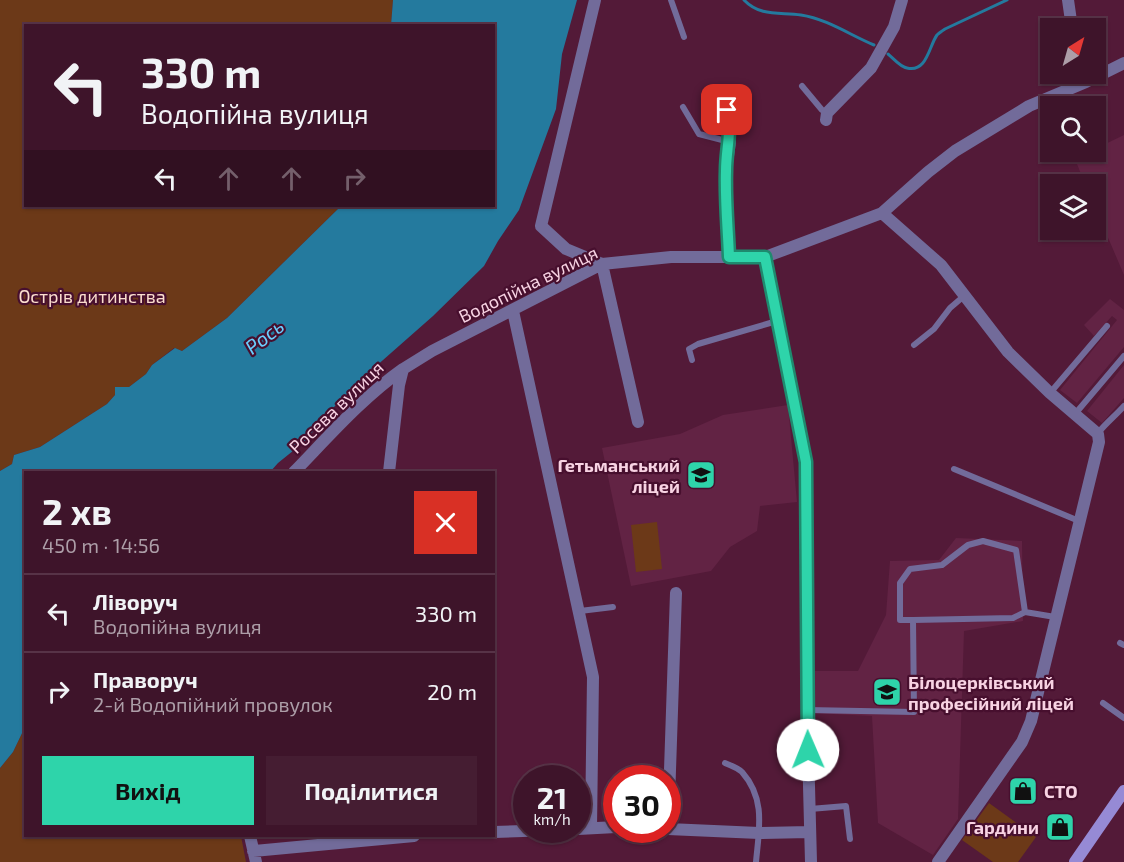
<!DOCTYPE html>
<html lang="uk">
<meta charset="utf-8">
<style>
:root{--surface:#3e142a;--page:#451d32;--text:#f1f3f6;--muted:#ad9ea8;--line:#573347;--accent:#2ed4aa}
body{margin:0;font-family:"Exo 2",sans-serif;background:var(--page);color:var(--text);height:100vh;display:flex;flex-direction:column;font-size:22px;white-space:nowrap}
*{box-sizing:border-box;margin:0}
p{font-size:20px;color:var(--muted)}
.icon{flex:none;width:33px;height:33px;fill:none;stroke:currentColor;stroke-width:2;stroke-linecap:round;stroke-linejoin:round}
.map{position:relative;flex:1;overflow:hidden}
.panel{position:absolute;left:24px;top:471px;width:471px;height:366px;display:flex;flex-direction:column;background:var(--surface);border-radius:0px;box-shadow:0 2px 4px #0004,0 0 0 2px var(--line)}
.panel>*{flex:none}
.hud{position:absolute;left:24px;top:24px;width:471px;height:183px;border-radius:0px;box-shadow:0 2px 4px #0004,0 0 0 2px var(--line);background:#3e142a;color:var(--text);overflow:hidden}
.needle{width:39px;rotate:37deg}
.fabs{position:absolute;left:1040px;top:18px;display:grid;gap:12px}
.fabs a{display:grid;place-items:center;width:66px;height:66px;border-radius:0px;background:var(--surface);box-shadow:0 2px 4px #0004,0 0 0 2px var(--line);font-size:30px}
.speed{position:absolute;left:513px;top:765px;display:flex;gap:12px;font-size:30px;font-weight:700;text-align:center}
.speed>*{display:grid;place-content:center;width:78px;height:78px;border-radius:50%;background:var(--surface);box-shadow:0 2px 4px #0004,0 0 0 2px var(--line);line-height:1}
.speed small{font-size:15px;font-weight:400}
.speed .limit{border:9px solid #d22;background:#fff;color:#111}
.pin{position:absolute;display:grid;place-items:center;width:51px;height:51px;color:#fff;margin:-26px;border-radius:12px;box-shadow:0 3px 9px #0006}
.me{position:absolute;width:66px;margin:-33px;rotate:359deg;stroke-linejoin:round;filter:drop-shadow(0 0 4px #0008)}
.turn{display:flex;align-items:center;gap:21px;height:126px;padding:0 18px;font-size:27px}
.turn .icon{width:78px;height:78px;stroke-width:2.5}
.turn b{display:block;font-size:42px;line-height:51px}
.lanes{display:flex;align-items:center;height:57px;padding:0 18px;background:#0003;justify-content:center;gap:30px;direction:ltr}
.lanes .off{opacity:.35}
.round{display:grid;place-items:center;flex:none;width:63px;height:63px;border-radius:0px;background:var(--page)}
.summary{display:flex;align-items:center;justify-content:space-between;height:102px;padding:0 18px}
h1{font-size:36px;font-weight:700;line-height:45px}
.action{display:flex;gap:12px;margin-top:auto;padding:12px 18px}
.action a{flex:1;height:69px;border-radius:0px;background:var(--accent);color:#111;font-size:24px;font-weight:700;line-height:69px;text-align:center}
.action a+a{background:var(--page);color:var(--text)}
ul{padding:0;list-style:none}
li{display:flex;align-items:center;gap:18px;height:78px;padding:0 18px;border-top:2px solid var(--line)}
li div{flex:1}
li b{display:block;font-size:22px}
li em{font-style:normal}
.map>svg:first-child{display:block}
</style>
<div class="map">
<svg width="1124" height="862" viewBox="0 0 1124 862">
<rect width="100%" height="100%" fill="#531a38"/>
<path fill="#622344" d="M1124,135V275L1095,207V184H1085L1075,159L1090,152H1095V149Z
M1110,299L1124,310V347L1077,403L1060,390L1117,320L1112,316L1094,336L1084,325Z
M1124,365V398L1102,423L1087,411Z
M788,405L797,502L760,506L757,531L730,547L711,571L631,586L602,448L680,434L723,415Z
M956,538L1022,541L1023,621L964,631L958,819L933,855L878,823L872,716L813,713L812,671H858L886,615L890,561L939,560Z"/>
<path fill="#6c3918" d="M0,0H393L391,25L26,26V206H341L227,318L182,351L174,348L152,365L146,374L129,387L115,395L107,404L40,447L14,455L12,464L0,471Z
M657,522L662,569L636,572L631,525Z
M25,727L26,836H241L246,862H0V768L13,752Z
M989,803L1036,837L1018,862H993L962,840Z"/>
<path fill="#247a9e" d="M393,0H577L562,54L556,109L519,210L498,241L484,266L433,316L366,375L332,409L304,442L278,463L270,472H26L25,727L13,752L0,768V471L12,464L14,455L40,447L107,404L115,395V387H129L146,374L152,365L175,348L182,351L227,318L341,206H494V26L391,25Z"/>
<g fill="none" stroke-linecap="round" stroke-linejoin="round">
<path stroke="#247a9e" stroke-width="3" d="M744,0C760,17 780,12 801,15C827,19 850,35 874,45
M888,54C893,58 900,67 907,68C927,73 929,46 937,35C939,33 942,31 945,29L1007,0"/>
<path stroke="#726b9a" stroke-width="6" d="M671,0L684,37
M802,86L822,110L827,113
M683,107L699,134L730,142
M914,345L934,329L950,308L964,296
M692,360L689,349L698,344L777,321
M1050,393L1107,326
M1075,414L1124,356
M1098,433C1106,423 1115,416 1124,406
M954,469L1079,521
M580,611L613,607
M913,620L1013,618L1025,612L1055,617
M1120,643L1124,645
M1103,703L1124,718
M807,710L914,712L913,620H900V583L910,569L942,565L968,545L983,541L1016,550L1025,612
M725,763C730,765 738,768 742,772C766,799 759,829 756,862
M810,809L846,806L850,839"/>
<path stroke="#726b9a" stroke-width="12" d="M595,0L541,226L566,249L602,264L638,422
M1068,0L1072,28
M722,91L729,122L730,142L726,170L729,257
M826,120L827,113L871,68L894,27L902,0
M882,213L941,265L1008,352L1050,393L1098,434L1099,442L1031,721L1022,742L938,862
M765,257L806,462L807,710L811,862
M513,311L593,677L591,828
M294,472C329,436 362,398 403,369
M389,472L399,385L403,369L432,351L602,264L671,257H765L882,213L928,172L955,151L1029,106L1086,82L1124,63
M578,829L616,827
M668,829L676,593
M668,829L759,833L809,832
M494,832L553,830
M250,836L256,862
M253,851L414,836"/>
<path stroke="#968ad5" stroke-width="12" d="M1075,862L1124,791"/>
</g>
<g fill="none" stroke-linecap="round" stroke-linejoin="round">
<g stroke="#1e8a6e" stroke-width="15">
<path id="route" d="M727,110C732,133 726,149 726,171C725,200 728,229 729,257H765L806,462L808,750"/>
</g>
<use href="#route" stroke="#2ed4aa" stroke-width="10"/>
</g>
<defs>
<g id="school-square" transform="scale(1.5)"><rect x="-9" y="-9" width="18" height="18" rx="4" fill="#2ed4aa" stroke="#470f2e"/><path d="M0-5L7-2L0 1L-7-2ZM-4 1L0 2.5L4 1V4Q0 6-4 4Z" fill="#111"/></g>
<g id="university-square" transform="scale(1.5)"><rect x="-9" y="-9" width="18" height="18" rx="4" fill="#2ed4aa" stroke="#470f2e"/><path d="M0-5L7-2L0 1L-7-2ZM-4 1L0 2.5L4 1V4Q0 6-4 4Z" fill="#111"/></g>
<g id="shop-square" transform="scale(1.5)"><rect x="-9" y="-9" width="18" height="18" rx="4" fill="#2ed4aa" stroke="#470f2e"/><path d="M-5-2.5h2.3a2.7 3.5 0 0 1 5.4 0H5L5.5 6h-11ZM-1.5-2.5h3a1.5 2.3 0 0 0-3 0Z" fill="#111"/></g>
</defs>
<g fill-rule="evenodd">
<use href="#school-square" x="701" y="475"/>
<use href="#university-square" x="887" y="692"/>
<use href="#shop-square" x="1023" y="791"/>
<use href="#shop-square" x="1060" y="827"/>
</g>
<g text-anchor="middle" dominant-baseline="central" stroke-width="4.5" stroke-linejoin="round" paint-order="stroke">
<g font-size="18" fill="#f8d3e3" stroke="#470f2e">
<text transform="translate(528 284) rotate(-26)">Водопійна вулиця</text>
<text transform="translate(336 407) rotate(-44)">Росева вулиця</text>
</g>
<g font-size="18" fill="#fbdece" stroke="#470f2e">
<text x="92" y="296">Острів дитинства</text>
</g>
<g font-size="18" font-weight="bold" fill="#f8d3e3" stroke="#470f2e" text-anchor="end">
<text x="680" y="465">Гетьманський<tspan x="680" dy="21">ліцей</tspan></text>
<text x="908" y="682" text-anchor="start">Білоцерківський<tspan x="908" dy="21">професійний ліцей</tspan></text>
<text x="1044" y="791" text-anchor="start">СТО</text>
<text x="1039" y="827">Гардини</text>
</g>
<g font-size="20" font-style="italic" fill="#6bcffe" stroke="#470f2e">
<text transform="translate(264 336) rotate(-38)">Рось</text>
</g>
</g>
</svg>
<div class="fabs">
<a><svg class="needle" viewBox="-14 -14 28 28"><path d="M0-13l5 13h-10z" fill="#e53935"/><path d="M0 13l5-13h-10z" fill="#ad9ea8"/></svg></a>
<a><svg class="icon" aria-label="search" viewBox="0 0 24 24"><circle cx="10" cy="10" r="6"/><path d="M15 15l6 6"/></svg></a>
<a><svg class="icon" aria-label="layers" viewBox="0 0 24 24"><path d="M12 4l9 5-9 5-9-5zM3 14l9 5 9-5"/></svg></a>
</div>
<div class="speed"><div>21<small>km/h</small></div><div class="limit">30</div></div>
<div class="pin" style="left:727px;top:110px;background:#d93025"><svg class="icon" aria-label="arrive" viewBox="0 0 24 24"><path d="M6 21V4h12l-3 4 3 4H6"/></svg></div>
<svg class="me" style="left:808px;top:750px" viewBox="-20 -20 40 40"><circle r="19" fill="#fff"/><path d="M0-13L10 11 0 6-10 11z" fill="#2ed4aa"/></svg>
<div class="hud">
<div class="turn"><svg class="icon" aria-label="left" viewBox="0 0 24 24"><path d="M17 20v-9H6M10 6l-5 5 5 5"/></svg><div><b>330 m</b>Водопійна вулиця</div></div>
<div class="lanes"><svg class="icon" aria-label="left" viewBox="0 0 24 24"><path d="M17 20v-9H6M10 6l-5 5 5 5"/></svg><svg class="icon off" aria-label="ahead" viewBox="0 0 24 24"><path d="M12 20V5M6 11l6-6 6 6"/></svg><svg class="icon off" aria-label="ahead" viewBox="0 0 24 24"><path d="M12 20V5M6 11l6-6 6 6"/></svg><svg class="icon off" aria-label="right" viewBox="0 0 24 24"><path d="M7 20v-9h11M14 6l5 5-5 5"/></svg></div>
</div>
<section class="panel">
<div class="summary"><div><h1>2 хв</h1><p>450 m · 14:56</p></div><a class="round" style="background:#d93025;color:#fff"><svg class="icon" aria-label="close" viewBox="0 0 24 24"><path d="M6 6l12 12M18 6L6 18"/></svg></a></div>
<ul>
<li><svg class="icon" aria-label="left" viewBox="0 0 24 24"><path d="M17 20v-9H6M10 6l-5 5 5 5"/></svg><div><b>Ліворуч</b><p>Водопійна вулиця</p></div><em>330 m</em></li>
<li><svg class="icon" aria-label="right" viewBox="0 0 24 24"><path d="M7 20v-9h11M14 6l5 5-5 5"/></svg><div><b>Праворуч</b><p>2-й Водопійний провулок</p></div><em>20 m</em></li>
</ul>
<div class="action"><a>Вихід</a><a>Поділитися</a></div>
</section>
</div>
